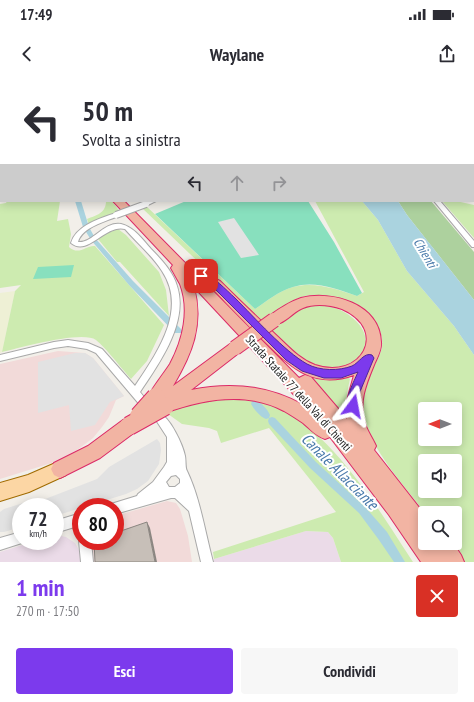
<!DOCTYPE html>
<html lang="it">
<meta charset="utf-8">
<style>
:root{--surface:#fff;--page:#f7f7f7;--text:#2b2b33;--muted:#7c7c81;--accent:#7c3aed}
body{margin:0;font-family:"PT Sans Narrow",sans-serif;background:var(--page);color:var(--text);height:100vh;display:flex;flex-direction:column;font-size:15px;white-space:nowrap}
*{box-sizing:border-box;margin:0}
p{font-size:13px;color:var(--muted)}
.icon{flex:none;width:22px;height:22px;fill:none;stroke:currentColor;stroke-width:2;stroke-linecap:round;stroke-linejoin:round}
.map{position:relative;height:482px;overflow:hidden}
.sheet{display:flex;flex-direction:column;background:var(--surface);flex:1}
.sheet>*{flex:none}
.banner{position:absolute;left:0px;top:0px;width:474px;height:122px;box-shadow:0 2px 10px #0003;background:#fff;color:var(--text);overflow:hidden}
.needle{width:26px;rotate:270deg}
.tools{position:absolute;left:418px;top:322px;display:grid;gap:8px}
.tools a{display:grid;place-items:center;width:44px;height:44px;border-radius:4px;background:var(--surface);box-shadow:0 2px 10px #0003;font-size:20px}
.speed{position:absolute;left:12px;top:418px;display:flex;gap:8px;font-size:20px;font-weight:700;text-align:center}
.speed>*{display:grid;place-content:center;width:52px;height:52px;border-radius:50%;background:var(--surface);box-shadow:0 2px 10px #0003;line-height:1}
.speed small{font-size:10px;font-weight:400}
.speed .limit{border:6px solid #d22;background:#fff;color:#111}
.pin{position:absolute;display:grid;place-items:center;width:34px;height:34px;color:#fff;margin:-17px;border-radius:8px;box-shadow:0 2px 6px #0006}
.me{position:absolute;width:44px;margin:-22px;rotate:13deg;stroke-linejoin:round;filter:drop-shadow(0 0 3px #0008)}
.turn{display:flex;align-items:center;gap:14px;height:84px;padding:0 16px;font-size:18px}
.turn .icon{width:52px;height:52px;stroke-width:2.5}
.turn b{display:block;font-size:28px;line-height:34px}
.lanes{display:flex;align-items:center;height:38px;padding:0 16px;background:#0003;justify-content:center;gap:20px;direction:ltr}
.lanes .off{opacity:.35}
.round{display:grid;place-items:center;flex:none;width:42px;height:42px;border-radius:4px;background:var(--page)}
.summary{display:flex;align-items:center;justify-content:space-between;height:68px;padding:0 16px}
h1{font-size:24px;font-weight:700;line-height:30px;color:var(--accent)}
.action{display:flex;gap:8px;margin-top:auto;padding:8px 16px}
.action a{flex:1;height:46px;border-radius:4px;background:var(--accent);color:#fff;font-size:16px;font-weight:700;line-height:46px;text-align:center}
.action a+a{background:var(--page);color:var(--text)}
.status{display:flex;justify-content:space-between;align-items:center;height:28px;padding:0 20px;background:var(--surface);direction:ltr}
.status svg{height:11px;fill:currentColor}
header{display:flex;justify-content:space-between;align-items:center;height:52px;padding:0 16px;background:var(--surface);font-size:18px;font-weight:700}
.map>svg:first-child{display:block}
</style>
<div class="status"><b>17:49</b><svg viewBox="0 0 49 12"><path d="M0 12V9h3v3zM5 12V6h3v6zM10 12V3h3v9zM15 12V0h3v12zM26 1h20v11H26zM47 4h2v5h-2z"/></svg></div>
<header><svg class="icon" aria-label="back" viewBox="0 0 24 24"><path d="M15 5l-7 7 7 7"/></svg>Waylane<svg class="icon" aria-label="share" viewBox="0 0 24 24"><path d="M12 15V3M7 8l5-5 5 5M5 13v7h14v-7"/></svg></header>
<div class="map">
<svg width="474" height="482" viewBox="0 0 474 482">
<rect width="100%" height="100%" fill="#f2efe9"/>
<path fill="#f2dad9" d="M58,271L85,273L93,278L124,316L116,320L109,337L102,347L93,358L77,370L58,381L0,399V284Z
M167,421L176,423L180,429L188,456L192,482H94L92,461H115V436Z"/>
<path fill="#ebdbe8" d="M306,451L328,452L333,458L341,482H214V479Z
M56,455L66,457L75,463L82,475V482H0V472L35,461H41L42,465L55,461Z"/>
<path fill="#eef0d5" d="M15,211L2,272L0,273V213Z"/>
<path fill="#cdebb0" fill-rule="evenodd" d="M7,121H60L57,141L68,139L71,154L69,167C79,176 86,165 95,166L164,245L147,281L131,299C122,289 106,268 96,260C82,250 20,268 2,272L15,211L21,205L0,208V124L6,123Z
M106,121H112L120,132L89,145L87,139C97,135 106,133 106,121Z
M315,121H362L378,140L407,191L454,246L474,275V482H462L447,463H455V433H425C400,400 368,367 360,325C357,312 380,281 382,266C386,232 334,210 305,216C289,220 275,233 261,242L142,128L146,126L255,229C267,221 279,211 293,207C314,201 337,209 357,216L364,212ZM425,329H455V359H425ZM425,381H455V411H425Z
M442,121H456L474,125V158Z
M118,149L126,155L159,192L166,210L169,236L120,182H117L98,159L106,153Z
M317,225C326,226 336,227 344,232C365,243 377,269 352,283C341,289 339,290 326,289C321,289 313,289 308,286C295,278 282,262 270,251C287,238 296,228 317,225Z
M303,291L347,296L350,299C346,317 345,326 349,343Z
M220,318C234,319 251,318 265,322C327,342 379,430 413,482H341L333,458L328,452L306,451L214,479L213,472L336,432L269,348L221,363L217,351L209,348L182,344L168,334L182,325Z"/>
<path fill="#add19e" d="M398,121H431L474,172V220L407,135Z"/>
<path fill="#88e0be" d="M186,121H308L334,162L362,213L357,216C337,209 314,200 293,207C279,211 267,221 255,229L155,134Z
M74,185L71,197L33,199L38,187Z"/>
<path fill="#e2e2e2" d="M234,138L259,175L241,178L218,142Z
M75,273H85L93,278L124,316L110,322L95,345L71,351L69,325L38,333V282Z
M157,359L160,363L161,370L159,384L148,401L137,409L126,414L55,436V427H21V447L4,452H0V432L4,429L39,418L40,421L97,399L109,387Z"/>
<path fill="#aad3df" d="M362,121H398L407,135L474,220V275L454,246L407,191L378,140Z"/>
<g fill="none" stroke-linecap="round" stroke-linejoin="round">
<path fill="#aad3df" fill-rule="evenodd" d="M89,0H93L94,1H90Z
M75,121H81L89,147L95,158L133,201L181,249L182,251L181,253H175L129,205L91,160L83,147Z
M255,320C261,322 268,330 270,335L269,338L266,339C260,337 254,329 251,324L252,321Z
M272,337L275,338L316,382L365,427L387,452L405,482H394L379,460L359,433L310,388L269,344L268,341L269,338Z"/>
<g stroke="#a9a9a9" stroke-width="2">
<path id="minor" d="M313,0H318L319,1H314Z
M0,11H1V14H0Z
M148,121H156L148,125H144V123Z
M434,121H440L474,161V167H472Z
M116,133L119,135L118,136C105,142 82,147 78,162C92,164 104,141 121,144C134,147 143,160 151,169C162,180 173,192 177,206C189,242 159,284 140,312L148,322L146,325L143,326L140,325L96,273L87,269L68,266L54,268L0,281V275L54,262L68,260L88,263L102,269L135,306C157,273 188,230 162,191C152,175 137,163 125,149C105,144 88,177 71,163C76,146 100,138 116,133Z
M159,333C170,337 183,365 185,376C186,381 185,388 187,391C200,418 205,452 213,482H201L189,431L175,418H171L115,434V427H110L111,424L137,416L138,414L153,402L164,387L167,382V357L154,337L156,334ZM176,395L180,399V403L175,407H169L166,402L171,396Z
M81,433V445L55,453V441Z
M21,452V461H26L25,462L0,470V458Z
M81,457V461H91L93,482H81L79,461Z"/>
</g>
<g stroke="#a06b00" stroke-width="2">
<path id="primary" d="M60,381L66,383L68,389L66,395L29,412L0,421V403L28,395Z"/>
</g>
<g stroke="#dc2a67" stroke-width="2">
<path id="trunk" d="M0,22H1V27H0Z
M113,121H124L196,194C204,190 212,197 220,201C238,219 257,237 276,255C288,266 299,279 315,285C361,301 390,250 342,229C330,225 315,223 303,228C292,232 282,248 269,244L267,240L269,236C279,229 289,222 301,218C332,210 380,224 381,262C382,270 377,278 374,285C366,304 358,324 365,344C368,352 373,359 376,366L374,370L425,435V463H453L461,475L464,482H421L389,435L330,357L325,359C316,356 310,349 303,343C297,339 291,335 284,331C247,311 203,319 165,333L159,331L157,326L158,323L150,322L148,317C154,305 163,295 170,284C183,260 190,230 180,204C177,199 174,193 171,188L173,185ZM208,206C216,211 223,220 230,227C242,239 253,251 265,262C292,289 315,309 354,295L346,324L347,339L311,297L305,295L299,298ZM194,207L288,308L303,325C268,305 230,302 191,310L240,272L242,268L240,264L235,262L230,264L173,306C192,274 204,245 194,207Z
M129,338L135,340L138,346L135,352L100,378L60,398L54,395L51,389L54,383L88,366L123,340Z"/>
</g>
<g stroke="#dc2a67" stroke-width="2">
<path id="motorway" d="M139,0H149L138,1Z
M1,48V55H0V49Z"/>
</g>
<use href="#minor" fill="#fff" fill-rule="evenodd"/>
<use href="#primary" fill="#fcd6a4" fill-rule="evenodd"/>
<use href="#trunk" fill="#f2b4a3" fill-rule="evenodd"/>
<use href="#motorway" fill="#e892a2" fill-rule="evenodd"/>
<g stroke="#a9a9a9" stroke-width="8" stroke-linecap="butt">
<path id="minor-bridge" d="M116,135L146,124"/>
</g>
<g stroke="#dc2a67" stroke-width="16" stroke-linecap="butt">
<path id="trunk-bridge-far1" d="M235,268L274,240"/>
</g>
<g stroke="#dc2a67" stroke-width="20" stroke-linecap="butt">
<path id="trunk-bridge" d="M139,336L156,317
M129,346L165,326"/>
</g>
<use href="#minor-bridge" stroke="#fff" stroke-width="6"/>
<use href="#trunk-bridge-far1" stroke="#f2b4a3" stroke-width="14"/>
<use href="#trunk-bridge" stroke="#f2b4a3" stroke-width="18"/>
</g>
<path fill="#8b8681" d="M147,442L150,448L157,482H155Z"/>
<path fill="#c7bfb8" stroke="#8b8681" d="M147,442L155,482H95L94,461H115V453Z"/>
<path fill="#7c3aed" stroke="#51269a" d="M201,193C215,197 225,209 235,218C255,238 284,271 307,284C320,291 339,291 352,286C359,283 364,272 372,275L374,278L359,314L357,329L353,330L349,329C344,318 354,302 358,292L341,298H324L302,291L286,280L212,206L198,198L197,196L198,194Z"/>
<g text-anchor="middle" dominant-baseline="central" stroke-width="4" stroke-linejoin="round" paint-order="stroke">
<g font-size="12" fill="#222" stroke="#fff">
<text transform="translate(299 313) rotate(48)">Strada Statale 77 della Val di Chienti</text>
</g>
<g font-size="13" font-style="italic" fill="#4a7aab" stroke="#fff">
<text transform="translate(425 173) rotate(59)">Chienti</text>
</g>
<g font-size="16" font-style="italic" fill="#4a7aab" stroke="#fff">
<text transform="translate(340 391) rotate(45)">Canale Allacciante</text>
</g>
</g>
</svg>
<div class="tools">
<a><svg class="needle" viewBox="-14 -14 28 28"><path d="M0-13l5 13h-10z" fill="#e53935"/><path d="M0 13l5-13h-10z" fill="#7c7c81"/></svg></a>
<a><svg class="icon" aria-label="sound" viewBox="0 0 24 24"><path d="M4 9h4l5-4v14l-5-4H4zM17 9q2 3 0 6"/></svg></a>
<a><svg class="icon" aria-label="search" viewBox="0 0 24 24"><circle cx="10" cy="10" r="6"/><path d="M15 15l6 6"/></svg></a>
</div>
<div class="speed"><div>72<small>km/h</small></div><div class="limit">80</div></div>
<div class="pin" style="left:201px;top:196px;background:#d93025"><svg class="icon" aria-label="arrive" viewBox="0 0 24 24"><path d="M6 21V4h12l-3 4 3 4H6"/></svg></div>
<svg class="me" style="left:353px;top:326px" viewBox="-20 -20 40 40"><path d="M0-17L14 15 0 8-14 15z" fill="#7c3aed" stroke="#fff" stroke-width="4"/></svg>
<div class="banner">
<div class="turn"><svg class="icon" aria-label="left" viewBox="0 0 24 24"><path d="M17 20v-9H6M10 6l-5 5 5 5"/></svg><div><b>50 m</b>Svolta a sinistra</div></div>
<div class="lanes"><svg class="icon" aria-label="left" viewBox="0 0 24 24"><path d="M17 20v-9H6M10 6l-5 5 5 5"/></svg><svg class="icon off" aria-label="ahead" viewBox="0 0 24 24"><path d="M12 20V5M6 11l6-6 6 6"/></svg><svg class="icon off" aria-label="right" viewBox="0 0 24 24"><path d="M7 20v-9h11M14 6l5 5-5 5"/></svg></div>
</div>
</div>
<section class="sheet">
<div class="summary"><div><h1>1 min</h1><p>270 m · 17:50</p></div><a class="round" style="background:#d93025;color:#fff"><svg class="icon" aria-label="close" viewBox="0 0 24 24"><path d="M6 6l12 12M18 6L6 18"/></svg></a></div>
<div class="action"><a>Esci</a><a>Condividi</a></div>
</section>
